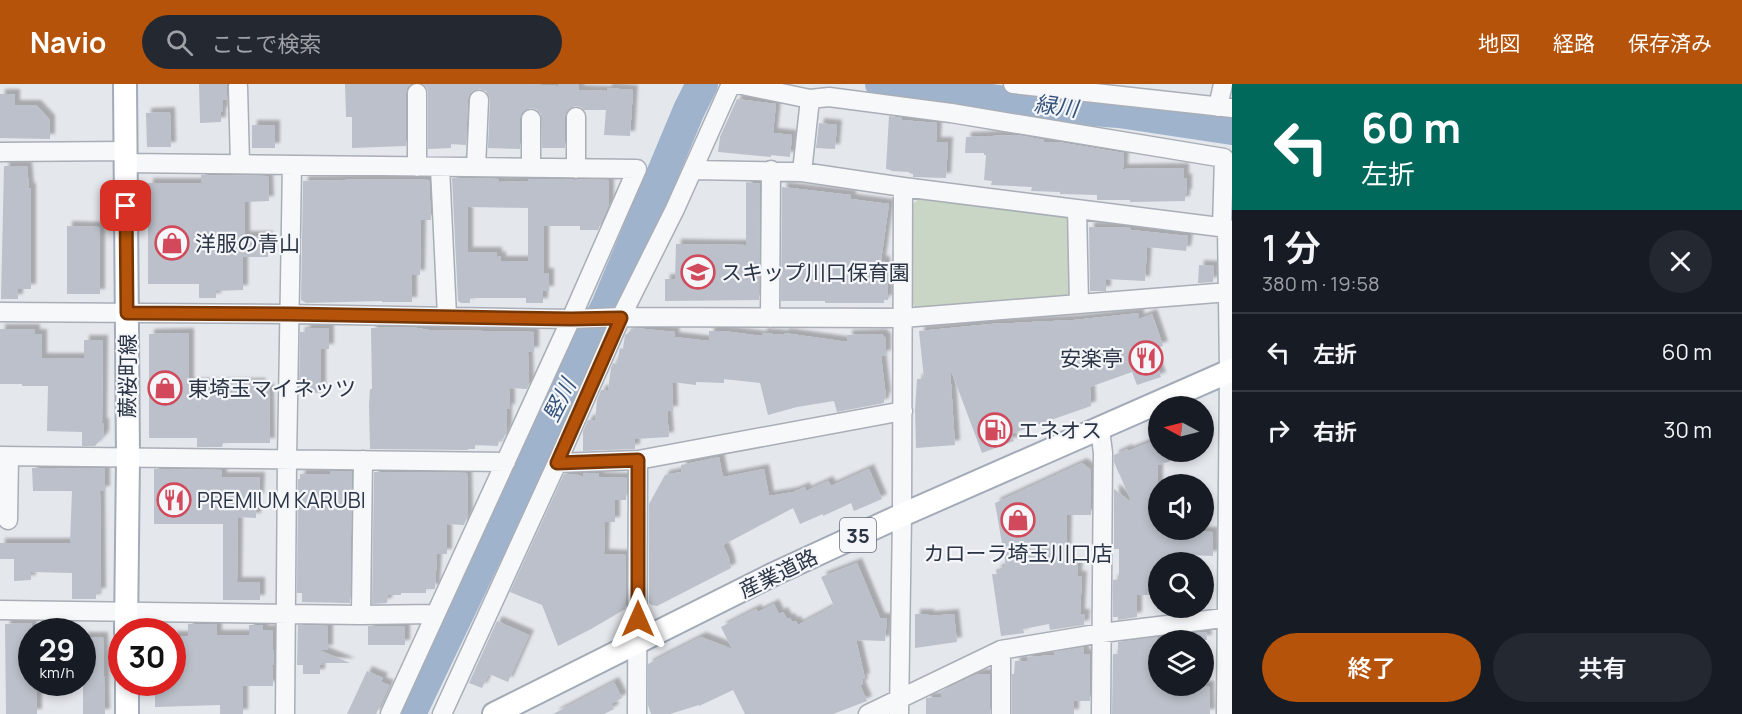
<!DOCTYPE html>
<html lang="ja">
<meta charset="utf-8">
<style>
:root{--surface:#171b24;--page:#242831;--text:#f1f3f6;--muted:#9ea1a6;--line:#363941;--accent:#b45309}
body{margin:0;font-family:Manrope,"Noto Sans JP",sans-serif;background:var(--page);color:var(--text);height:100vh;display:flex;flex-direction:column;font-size:22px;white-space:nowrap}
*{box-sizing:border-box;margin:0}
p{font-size:20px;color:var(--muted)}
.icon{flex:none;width:33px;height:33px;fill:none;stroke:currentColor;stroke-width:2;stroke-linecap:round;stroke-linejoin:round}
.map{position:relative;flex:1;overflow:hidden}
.details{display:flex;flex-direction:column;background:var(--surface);width:510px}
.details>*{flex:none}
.hud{background:#00695c;color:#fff;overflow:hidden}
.needle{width:39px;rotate:277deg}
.fabs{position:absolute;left:1148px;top:312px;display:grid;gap:12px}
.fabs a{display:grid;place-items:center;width:66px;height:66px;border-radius:50%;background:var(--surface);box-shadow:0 3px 9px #0003;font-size:30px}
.speed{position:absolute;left:18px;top:534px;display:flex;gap:12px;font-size:30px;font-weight:700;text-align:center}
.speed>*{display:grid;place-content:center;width:78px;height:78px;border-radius:50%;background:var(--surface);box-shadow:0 3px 9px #0003;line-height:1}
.speed small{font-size:15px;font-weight:400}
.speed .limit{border:9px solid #d22;background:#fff;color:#111}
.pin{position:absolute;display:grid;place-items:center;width:51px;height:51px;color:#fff;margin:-26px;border-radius:12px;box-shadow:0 3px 9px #0006}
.me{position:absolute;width:66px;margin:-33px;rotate:0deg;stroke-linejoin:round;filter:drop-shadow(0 0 4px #0008)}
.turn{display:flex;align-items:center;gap:21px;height:126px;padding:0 30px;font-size:27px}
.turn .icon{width:78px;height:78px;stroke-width:2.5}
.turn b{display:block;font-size:42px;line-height:51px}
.round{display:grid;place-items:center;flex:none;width:63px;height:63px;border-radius:32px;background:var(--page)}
.headline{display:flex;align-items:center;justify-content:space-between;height:102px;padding:0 30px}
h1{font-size:36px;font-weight:600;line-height:45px}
.cta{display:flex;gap:12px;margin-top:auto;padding:12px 30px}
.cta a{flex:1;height:69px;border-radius:36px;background:var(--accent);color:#fff;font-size:24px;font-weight:600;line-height:69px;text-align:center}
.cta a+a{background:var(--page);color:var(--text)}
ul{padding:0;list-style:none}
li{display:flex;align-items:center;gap:18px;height:78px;padding:0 30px;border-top:2px solid var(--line)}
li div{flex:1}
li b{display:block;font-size:22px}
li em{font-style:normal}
header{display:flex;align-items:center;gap:36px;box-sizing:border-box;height:84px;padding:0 30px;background:var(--accent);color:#fff}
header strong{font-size:28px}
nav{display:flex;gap:33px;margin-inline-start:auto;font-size:21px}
.search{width:420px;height:54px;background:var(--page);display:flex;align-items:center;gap:15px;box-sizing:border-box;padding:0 21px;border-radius:33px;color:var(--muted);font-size:22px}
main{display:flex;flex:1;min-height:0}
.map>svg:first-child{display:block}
</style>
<header>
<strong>Navio</strong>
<div class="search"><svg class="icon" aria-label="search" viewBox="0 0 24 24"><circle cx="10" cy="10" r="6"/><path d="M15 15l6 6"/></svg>ここで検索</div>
<nav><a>地図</a><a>経路</a><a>保存済み</a></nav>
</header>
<main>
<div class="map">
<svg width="1232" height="630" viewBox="0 0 1232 630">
<defs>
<filter id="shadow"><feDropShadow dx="5" dy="-5" stdDeviation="1.5" flood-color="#0004"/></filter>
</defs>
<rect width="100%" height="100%" fill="#e4e7ec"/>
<path fill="#c9d6c5" d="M921,113L1067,133L1073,139V208L1069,212L918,225L910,218L912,121Z"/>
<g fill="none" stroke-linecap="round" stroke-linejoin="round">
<path stroke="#9fb4cc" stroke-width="32" d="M881,0L1026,21L1119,28L1232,45
M410,630L536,366L542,350L607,222L689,26L702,0"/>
</g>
<path fill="#bbc0ca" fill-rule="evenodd" filter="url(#shadow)" d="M199,0H227V16H223V28H221V38L200,39Z
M345,0H411L407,4L406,9V62L352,64V33H346Z
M423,0H525L558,2V0H579V6L607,7V4L633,6L630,52L604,51L606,26H584L581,23L575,22L570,24L565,32V64H542L541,30L536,25L530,24L522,29L520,34V65L488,64L490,16L486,7L479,5L470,9L468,15L466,61L451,60V64L428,65V9L427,4Z
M0,10H15V21H36L50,36V55L0,54Z
M737,15L776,20L773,49L792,51L790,73L771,71V73L718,68L720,53Z
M170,28L171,63H147L146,29Z
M889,32L902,34V36L937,39L936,58H948L946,94L913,93V90L909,89V88L891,87V86L886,85Z
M819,39L837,41L835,65L816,64Z
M252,41H275V64H252Z
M1018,51L1044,56V58H1058L1124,69L1123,85L1184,84V95L1187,94V110H1185V117L1130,118V116H1097V111L1060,110V108L1031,107L1032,103L991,101L992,97L984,96L986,71H984V69H965L966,53Z
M4,82H27L29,104H31V205H18V215H1Z
M201,91L268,92L269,117L245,118V152H268V173H243V206L216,207V214H199V200H148V99H201Z
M452,94L499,95V98L528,97V95L609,96V120L598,146H580V142H544V189H549V207H543V219H526V214H470V219H461L458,217ZM468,123L528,124V177H501V172L497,173V168H468Z
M384,95L429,96L431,136H421L420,191H412V218H382V217L306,219L301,216L303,97Z
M746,98L760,100L759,216L665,217V195H675L676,160L746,161Z
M782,103L851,111V115L889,120L881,177H885V182H887L888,216H884V219H825V217H781Z
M67,142L100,143V210H67Z
M1089,143L1131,144V146L1188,152L1186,167L1147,163L1145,197L1106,195V207H1090Z
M1199,181L1214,182L1213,198L1198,199Z
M1139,229V235L1152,230L1163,262L1151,266L1161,293L1137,301L1132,288L1090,303L1091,322L1011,350L1014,357L982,369L950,284L955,361L916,364L915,326L917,295H924L919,247L991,240L1074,236Z
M411,243L429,246L534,248V268H528L529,300L527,305L510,304V325H507V345L503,355L499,356L498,362L475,361V365H468V366L370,365L369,321L370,305H372L371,244Z
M305,244H329V265H321V309L299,308L300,248H305Z
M635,244L675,248L674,253L709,257V247H723L762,252V249L784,251V249L848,258L847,251L882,250L886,255V271L881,272L886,313L884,314V319L837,328L834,317L797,323L768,331L760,299L724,295V299L696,298V301L672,298L673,327H667L669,353L635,355V365L583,367V347L588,336H595L597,316L601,306H608L611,284L613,279L617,280L620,264L623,265L625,251Z
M0,245H35V250H42V274H84V256H103L102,339H104V352L95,362H82V348L47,347L48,302H22V300H0Z
M189,249V299H261V304H269L270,359H223L222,363H197V354H149V250Z
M1158,355V368H1189L1190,371L1158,381V447L1213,448V472L1187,471L1188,478H1158V511H1137V533L1118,536V533H1113V496L1119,495V465H1114V405L1132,419L1114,378V371L1127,365L1128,367Z
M719,373L723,393L764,385L769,412L793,408L805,403L806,407L828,397L831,402L869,385L882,415L854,427L851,419L823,432V430L800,440L793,424L723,461L729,474L731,484L657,522L652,521L649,519V420L665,391L681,388V381Z
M1082,379L1091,386V431H1067L1066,479H1078L1077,492H1082L1080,530H1085L1084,541L1050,546L1049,540L1023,545L1024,549L1001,552L992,490H997L996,486L1006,482L995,419Z
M32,384H105V407H100L101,509H96V515H72V489L31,488V496L14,497V475H0V459H70L72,407H33Z
M154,385L222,386V393H260L259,414H256V434L238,433L237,498H260V516H223V440H154Z
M330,387H352L350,519L302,518V509H297L298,395H300V390H330Z
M374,388L467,389L468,431L464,441L447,440V470H437L435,505H426V509H401V511H388L387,519L372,520Z
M583,389H599V393L627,394L626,416H615V438H605L604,470L626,471L625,525L591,545L558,562L542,521L510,508L564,390H576L583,393Z
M857,479L880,534H887L885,557L856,556L865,594L862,595L863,600L860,601L867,617L833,630H745L733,606L699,622V621L670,630H651L648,621V580L701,553L732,565L721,543L756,525L758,528L774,520L779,530L783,528L787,535L790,534L792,538L796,537L798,541L834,522L821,493Z
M915,530H929V532L954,530L957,558L915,564Z
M497,537L529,551L508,598L489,590L482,604L469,599Z
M32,539V598H37V630H6L5,540Z
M188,540H217V551H249V541H263V546H273V568L274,566V581H272L273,602H243V630H220V621L155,623V598H172V552H188Z
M298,541L328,542V566H319L350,579H323V581H320V590H303V581H297Z
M368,542H405V561H368Z
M1206,548L1207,556H1179L1178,551Z
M83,553H103L105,630H83Z
M1158,553V602H1209L1210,630H1112L1113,570H1118V558Z
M1084,563V570H1090V617H1074V630H1012V590H1014L1015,577H1027V573L1055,571L1054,568Z
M367,587L383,594L381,598L389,601L376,630H347Z
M978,590H990V630H926V614L941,613V607Z
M614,598L622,614L611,620L614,625L604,630H553Z"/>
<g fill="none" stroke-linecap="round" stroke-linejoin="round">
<g stroke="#a9aeb7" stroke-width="21">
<path id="minor" d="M737,0L810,15L829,13L951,29L1224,74L1222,144
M1013,0L1232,24
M238,3L240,80
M417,9V83
M1218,23L1223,0
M0,68L125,67
M126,79L637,85L571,235L390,630
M440,83L447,232
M476,83L479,16
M531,84V35
M576,85V33
M693,86L802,88L903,103L1227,144L1229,287L1226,630
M802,88L810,15
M1077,125L1079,220
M0,228L289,230L571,235L621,233L903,234L1229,208
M770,234L771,86
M1100,345L1103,369L1101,630
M0,372L506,378
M557,379L638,376L903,327
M8,436L9,373
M0,526L361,531L435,530
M361,531L363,376
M1001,566V630
M285,630L287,376L292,81
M442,630L557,379L621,233L675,125L731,0
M637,630L638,376
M868,630L1001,566L1102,549L1232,533
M899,630L902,431L903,103"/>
</g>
<g stroke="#a3abb8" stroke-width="26">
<path id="major" d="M125,0L128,374L126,548
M127,598V630
M494,630L774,490L902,431L1232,286"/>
</g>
<use href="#minor" stroke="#f7f8fa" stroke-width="18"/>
<use href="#major" stroke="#fff" stroke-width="22"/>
</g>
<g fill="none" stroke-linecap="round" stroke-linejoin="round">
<g stroke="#753606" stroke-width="15">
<path id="route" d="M126,122L127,229L289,230L571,235L621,234L557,379L638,376V535"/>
</g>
<use href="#route" stroke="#b45309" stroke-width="10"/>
</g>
<defs>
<g id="shop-ring" transform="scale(1.725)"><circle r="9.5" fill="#f4f6f9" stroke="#d1495b" stroke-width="1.5"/><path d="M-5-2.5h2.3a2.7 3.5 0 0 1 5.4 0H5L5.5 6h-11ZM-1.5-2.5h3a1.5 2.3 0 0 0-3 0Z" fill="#d1495b"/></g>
<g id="school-ring" transform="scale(1.725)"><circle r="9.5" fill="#f4f6f9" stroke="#d1495b" stroke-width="1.5"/><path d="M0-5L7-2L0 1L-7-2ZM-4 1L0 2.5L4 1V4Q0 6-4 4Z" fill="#d1495b"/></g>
<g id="restaurant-ring" transform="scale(1.725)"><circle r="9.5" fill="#f4f6f9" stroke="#d1495b" stroke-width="1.5"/><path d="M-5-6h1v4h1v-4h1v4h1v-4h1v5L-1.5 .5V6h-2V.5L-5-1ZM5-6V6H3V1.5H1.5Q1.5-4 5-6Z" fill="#d1495b"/></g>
<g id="fuel-ring" transform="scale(1.725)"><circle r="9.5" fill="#f4f6f9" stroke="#d1495b" stroke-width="1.5"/><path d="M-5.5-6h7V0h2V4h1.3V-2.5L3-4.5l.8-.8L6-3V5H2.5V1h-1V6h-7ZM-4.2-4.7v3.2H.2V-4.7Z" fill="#d1495b"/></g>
</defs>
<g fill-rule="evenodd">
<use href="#shop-ring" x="172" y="159"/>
<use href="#school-ring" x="698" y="188"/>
<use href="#restaurant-ring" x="1146" y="274"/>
<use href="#shop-ring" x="165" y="304"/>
<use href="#fuel-ring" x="995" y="346"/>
<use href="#restaurant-ring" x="174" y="416"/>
<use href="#shop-ring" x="1018" y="436"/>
</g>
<g text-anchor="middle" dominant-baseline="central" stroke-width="4.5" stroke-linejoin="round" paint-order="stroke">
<rect fill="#f4f6f9" stroke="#676e7b" stroke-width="1.5" x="840" y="434" width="36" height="34" rx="4.5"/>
<g font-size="20" font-weight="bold" fill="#2b3445">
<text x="858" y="451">35</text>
</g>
<g font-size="21" fill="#2b3445" stroke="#f4f6f9" text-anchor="start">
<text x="195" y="159">洋服の青山</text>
<text x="721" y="188">スキップ川口保育園</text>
<text x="1123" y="274" text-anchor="end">安楽亭</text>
<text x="188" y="304">東埼玉マイネッツ</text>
<text x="1018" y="346">エネオス</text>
<text x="197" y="416">PREMIUM KARUBI</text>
<text x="1018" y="469" text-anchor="middle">カローラ埼玉川口店</text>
</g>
<g font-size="21" fill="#2b3445" stroke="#f4f6f9">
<text transform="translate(127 292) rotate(-90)">蕨桜町線</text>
<text transform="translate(778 489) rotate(-26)">産業道路</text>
</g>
<g font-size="22" font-style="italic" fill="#34527a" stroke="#f4f6f9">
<text transform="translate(1056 22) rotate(7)">緑川</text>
<text transform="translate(559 316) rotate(-63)">竪川</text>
</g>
</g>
</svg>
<div class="fabs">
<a><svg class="needle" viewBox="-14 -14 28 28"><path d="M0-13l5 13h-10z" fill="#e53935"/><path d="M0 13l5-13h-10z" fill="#9ea1a6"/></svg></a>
<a><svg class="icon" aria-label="sound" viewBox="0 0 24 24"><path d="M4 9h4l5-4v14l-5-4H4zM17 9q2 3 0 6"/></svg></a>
<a><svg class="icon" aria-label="search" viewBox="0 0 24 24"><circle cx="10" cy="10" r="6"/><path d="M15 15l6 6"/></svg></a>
<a><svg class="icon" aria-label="layers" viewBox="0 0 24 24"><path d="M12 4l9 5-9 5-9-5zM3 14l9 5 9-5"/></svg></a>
</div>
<div class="speed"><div>29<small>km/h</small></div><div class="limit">30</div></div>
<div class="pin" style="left:126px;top:122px;background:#d93025"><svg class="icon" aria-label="arrive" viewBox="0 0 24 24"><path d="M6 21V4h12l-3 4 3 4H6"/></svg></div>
<svg class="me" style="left:638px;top:535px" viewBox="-20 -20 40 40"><path d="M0-17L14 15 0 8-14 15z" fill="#b45309" stroke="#fff" stroke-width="4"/></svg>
</div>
<section class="details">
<div class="hud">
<div class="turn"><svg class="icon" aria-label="left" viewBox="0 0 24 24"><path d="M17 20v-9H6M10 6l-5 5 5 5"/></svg><div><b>60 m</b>左折</div></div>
</div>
<div class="headline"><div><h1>1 分</h1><p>380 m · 19:58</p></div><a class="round"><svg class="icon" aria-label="close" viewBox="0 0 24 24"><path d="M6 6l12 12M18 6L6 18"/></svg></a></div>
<ul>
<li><svg class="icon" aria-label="left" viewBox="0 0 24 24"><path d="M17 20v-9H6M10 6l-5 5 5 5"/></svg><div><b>左折</b></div><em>60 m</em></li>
<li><svg class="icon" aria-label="right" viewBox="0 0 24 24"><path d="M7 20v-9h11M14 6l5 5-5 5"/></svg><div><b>右折</b></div><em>30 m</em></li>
</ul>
<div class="cta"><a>終了</a><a>共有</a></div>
</section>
</main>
